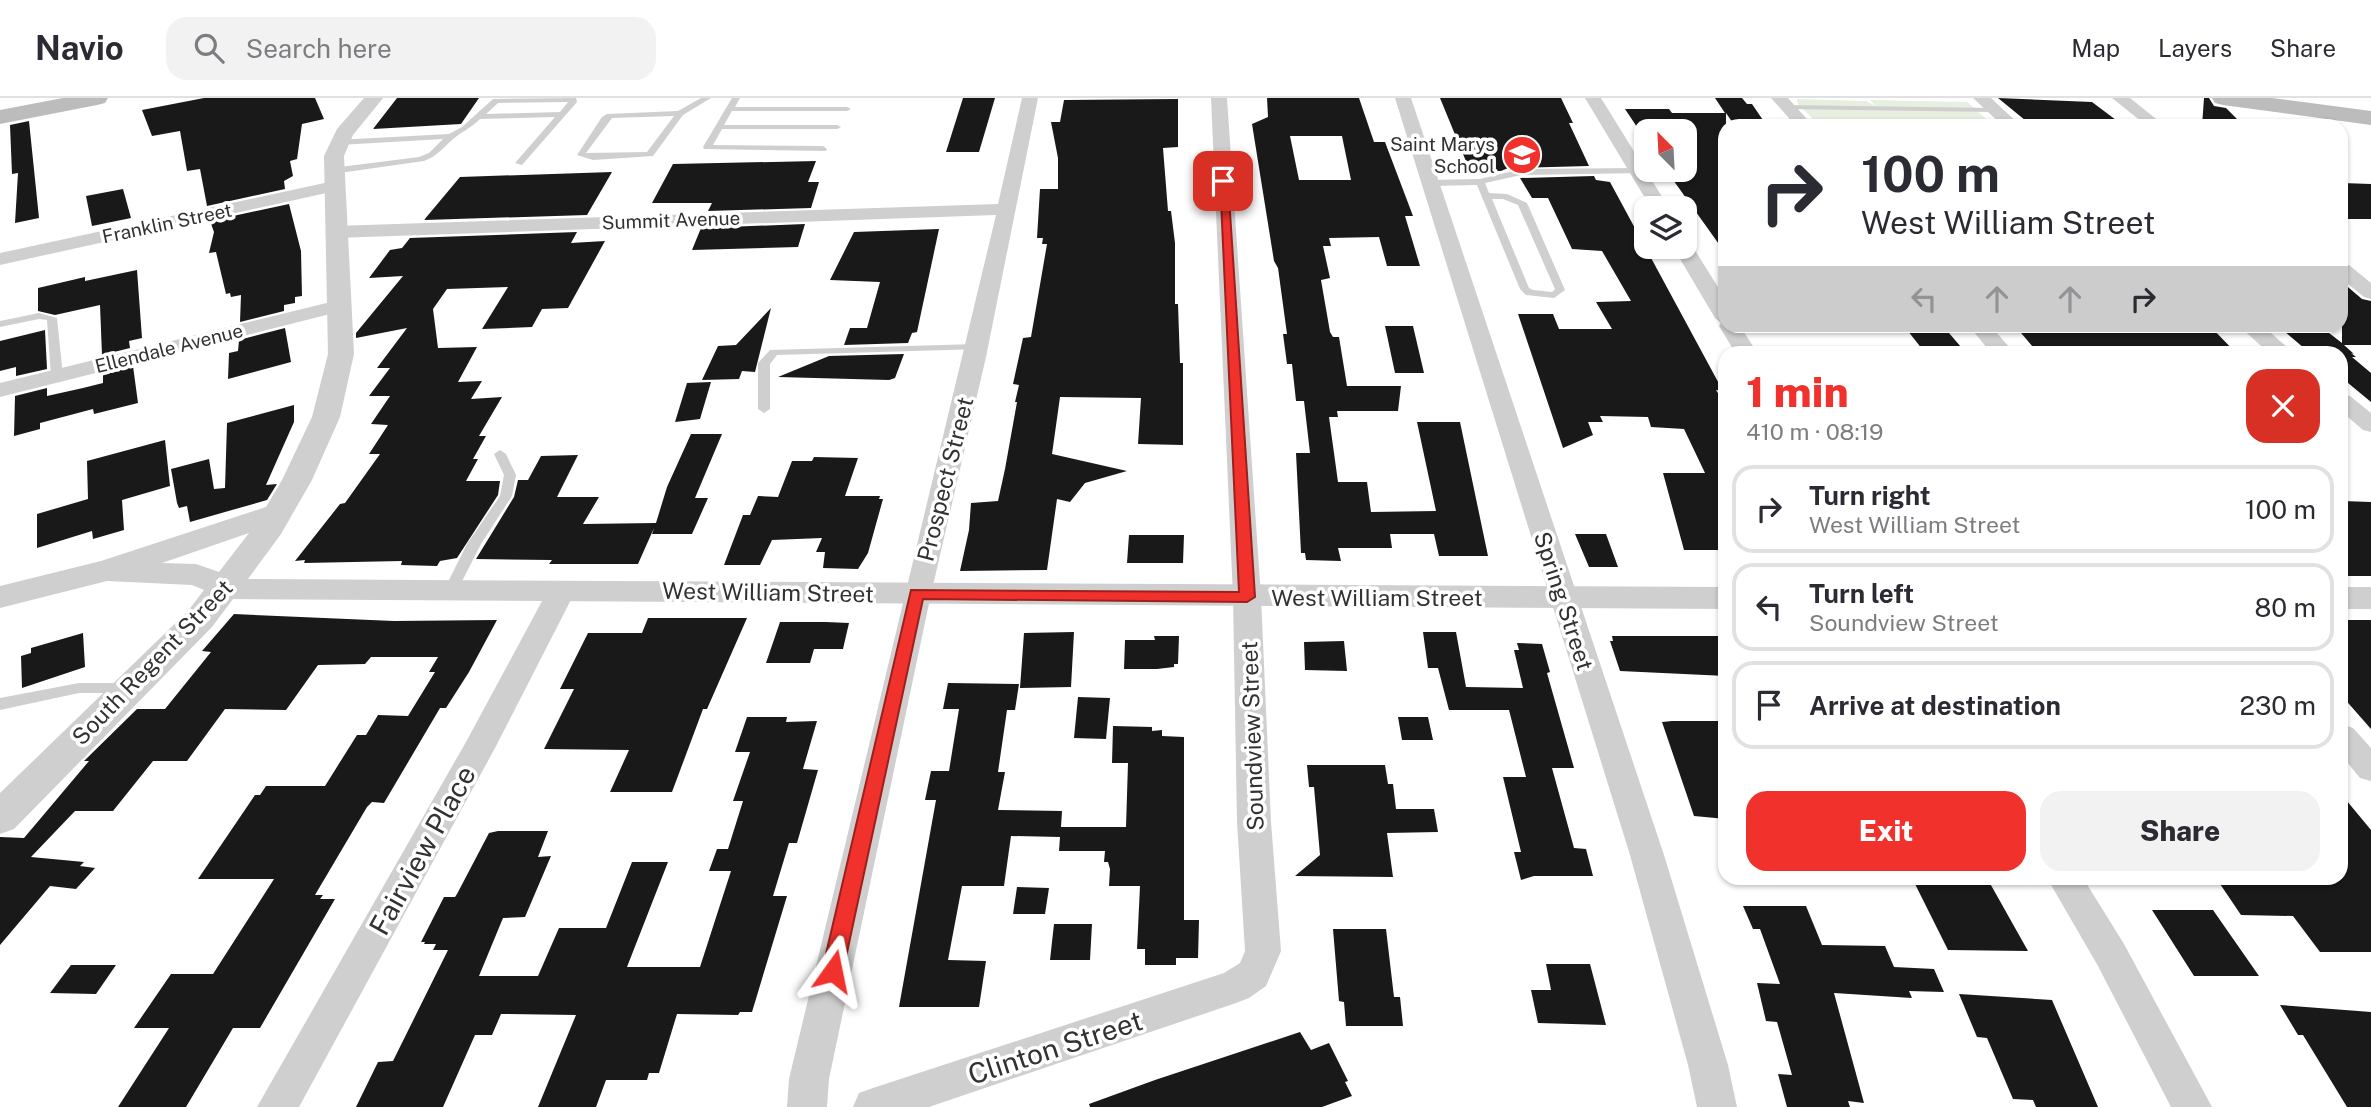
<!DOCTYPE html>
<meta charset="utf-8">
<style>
:root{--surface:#fff;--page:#f2f2f3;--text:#2b2b33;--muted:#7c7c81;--line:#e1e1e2;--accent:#f1312c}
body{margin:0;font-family:"Public Sans",sans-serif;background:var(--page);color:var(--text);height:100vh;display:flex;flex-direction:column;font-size:26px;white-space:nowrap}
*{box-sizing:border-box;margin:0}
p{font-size:23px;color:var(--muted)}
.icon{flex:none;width:38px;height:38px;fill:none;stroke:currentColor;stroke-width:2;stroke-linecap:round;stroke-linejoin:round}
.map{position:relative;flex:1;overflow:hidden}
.panel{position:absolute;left:1718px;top:248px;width:630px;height:539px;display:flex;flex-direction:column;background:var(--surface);border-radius:21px;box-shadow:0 2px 5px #0004}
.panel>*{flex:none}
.banner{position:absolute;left:1718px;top:21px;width:630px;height:214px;border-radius:21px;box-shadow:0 2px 5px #0004;background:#fff;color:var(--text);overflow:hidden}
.needle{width:46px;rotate:336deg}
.fabs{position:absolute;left:1634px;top:21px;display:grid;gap:14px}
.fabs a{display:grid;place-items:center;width:63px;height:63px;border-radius:14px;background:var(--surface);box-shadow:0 2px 5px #0004;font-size:35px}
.pin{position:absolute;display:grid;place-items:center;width:60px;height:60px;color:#fff;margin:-30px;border-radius:14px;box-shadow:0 4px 10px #0006}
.me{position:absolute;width:77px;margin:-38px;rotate:12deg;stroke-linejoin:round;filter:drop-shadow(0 0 5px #0008)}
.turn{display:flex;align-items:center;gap:24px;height:147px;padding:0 28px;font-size:32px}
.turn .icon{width:91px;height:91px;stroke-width:2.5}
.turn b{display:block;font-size:49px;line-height:60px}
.lanes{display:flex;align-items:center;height:66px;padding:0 28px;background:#0003;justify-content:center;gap:35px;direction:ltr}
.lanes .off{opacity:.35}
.round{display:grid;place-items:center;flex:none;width:74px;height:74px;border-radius:21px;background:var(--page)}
.summary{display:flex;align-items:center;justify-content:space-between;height:119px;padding:0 28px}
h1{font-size:42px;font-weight:800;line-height:52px;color:var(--accent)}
.cta{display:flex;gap:14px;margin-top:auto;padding:14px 28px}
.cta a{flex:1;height:80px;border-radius:21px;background:var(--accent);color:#fff;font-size:28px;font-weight:800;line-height:80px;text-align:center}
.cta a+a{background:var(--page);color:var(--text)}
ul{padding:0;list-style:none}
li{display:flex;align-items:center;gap:21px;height:88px;margin:0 14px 10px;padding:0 14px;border:4px solid var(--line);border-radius:21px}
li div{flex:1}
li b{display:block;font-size:26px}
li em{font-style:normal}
header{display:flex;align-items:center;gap:42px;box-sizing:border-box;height:98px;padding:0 35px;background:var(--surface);border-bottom:2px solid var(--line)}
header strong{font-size:33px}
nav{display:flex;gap:38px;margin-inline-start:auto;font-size:24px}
.search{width:490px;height:63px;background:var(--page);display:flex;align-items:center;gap:18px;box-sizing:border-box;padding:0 24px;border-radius:21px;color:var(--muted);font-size:26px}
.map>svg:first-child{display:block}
</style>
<header>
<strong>Navio</strong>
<div class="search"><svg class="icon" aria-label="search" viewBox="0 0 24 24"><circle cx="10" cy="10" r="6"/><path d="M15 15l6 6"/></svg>Search here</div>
<nav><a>Map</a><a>Layers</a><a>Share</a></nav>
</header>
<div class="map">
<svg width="2371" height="1009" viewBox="0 0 2371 1009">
<rect width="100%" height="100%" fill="#fff"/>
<path fill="#e6efe0" d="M1797,1L1866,3L1876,8L1870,2L1967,4L1994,28H1820L1798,6Z"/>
<path fill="#191919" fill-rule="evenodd" d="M204,0H315L324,21L302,26L297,61L290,63L293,78L284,83L285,91L207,108L200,71L187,73L180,33L152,38L142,12Z
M397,0H479L461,26L373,31Z
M963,0H995L979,54H946Z
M1267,0H1359L1374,44H1385L1413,118H1405L1420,168H1387L1379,139L1329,140L1331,148H1323L1330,180L1321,182L1330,234L1333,239H1339L1347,288H1401L1398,313H1337L1338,319H1329L1338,384H1367L1371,414L1436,413L1417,324H1460L1488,458H1439L1434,436H1390L1392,450H1338L1341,463L1306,462L1305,455H1301L1296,355H1310L1304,303H1296L1292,266H1287L1283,236H1287L1278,170L1274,163L1252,26L1268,19ZM1290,38H1342L1351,82H1299Z
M1440,0H1561L1573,25H1569L1589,68L1514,70L1513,68L1501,73H1470Z
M1715,0H1742L1747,6H1752L1767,28H1735L1726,15V103H1718L1726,114V156L1666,72H1685V33H1647V44L1625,11H1669L1672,15H1725Z
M1998,0L2092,4L2124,28L2031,27Z
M2204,0H2209L2214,8L2226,10L2244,28H2202Z
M1178,1V49L1163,50L1168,113H1171L1175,145V206H1178L1180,265H1183V347L1138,346L1141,300L1060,299L1052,356L1127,373L1085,385L1070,404L1057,401L1047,472L960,473L969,432L971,405L998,403L1005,371L1017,304H1015L1019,287L1013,286L1023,240L1031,239L1047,146H1042L1043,140H1037L1040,91H1058V60L1051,24H1060L1064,2Z
M29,23L39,120L15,125L18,75L12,76L10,27Z
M816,63L808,84H819L811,110L708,113L712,105H652L673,66Z
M612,74L587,117L424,122L460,79Z
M1594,78L1596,82L1610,84L1723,293L1716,292L1726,308V452H1684L1663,375H1705L1684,331L1651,329L1648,319L1600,318L1603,324H1588L1593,337L1563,350L1518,216H1553L1559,231H1612L1596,204L1631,203L1602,153L1572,151L1548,100H1532L1520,80Z
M2342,85L2371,86V121H2342Z
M123,91L131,120L92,128L86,98Z
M289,106L301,153L302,198L295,199V205L284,207V213L240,224L241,197L231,199L230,195L226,196L216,154L209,155L214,134L210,123Z
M805,126L798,149L692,152L701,130Z
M939,131L917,234L912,235L908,245L844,247L850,230H867L880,184L830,182L854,134Z
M577,134L571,145L605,143L568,210L542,211L532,229L482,231L508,189L447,191L433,211L438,250L477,249L458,284L482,283L471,301L502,299L479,338H486L473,361H478L466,383H500L498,397L457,460L440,463L437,468L401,467L402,463L304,465L305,462L295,463L340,406L345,405L380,356H369L388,327L371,326L390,298H369L390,270H377L407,230L356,240V235L403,178L369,180L390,152L402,150L410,140Z
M137,172L142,240L129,243L130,250L102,257L100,207L55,217L38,213V190L85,179V183Z
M2342,184L2362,201L2371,203V247H2344L2354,256L2351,255L2356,259H2352L2371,275V304L2342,280V256H2311L2278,228H2320L2342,245Z
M771,210L755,274L742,273L739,281L702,282L718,248L736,247Z
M1385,228H1413L1424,275H1395Z
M1904,228H1943L1967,256H1926Z
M2170,228H2210L2237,256H2039L2016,229L2175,232Z
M285,230L291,264L228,281L229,255L238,253L239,242Z
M45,232L47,271L16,278V269L0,273V243Z
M904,256L895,280L889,282L778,279L829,258Z
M133,268L138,305L94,316L93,311L40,325V331L14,338L15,298L47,290V298L83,290L103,285V276Z
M711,284L700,321L675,324L687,285Z
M294,307V324L266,387L277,386L267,402L190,424L187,408L179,410L177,405L171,371L209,361L214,391L225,390L227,325Z
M691,336H722L695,400H708L692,436H652L654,430L638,466H549L552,462L476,461L514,399L518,382H528L541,358L578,357L557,399H599L583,426L656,425L667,389Z
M165,342L170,388L122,402L124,432L93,441L92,433L37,450V416L88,401L87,363Z
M814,359L858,360L845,398H880L879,401H883L868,455L858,471L823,470L825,454H816L822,440L772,442L760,467H724L743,417H750L758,398L778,399L792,363H812Z
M2342,403L2371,404V478H2342Z
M1575,436H1606L1618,469H1589Z
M1129,437H1184L1183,465H1127Z
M234,516L394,523L497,522L469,574L446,610H440L384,705L372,704L367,709L315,797H323L320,801H335L260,930H233L186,1009H118L169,930H134L171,876H213L274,781H198L255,697H260L266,688H325L357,637H366L378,617L408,618L435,574H429L438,559H371L365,566L318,567L286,612L225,611L187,663H153L113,713H75L31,759L84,764L80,768L95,770L76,791L50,788L0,847V739L24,740L89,663H84L137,611H165L211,554L202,553Z
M648,520H747L707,611H703L672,694H610L629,652L544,651L574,591H560L588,535H642Z
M2342,522H2371V631L2342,598Z
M780,524H826L849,525L843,551H814L810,565H766Z
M1074,534L1071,589L1020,590L1024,535Z
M1423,534H1456L1466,589L1523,590L1514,552H1519L1517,545L1542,546L1550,574L1547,575L1574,670H1552L1574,750L1586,751L1593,778H1534L1521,782L1514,754H1521L1503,679H1526L1509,612H1449L1438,570H1428Z
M83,535L85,569L22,590L21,558L31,555V550Z
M1154,538H1179L1178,566H1174V569L1157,571H1124L1125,542H1155Z
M1612,538H1726V578L1620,573L1610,543H1613Z
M1344,543L1347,573L1305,572L1304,544Z
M948,585L1019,586L1015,612H1007L998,674H1005L998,712L1062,713L1061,729H1126L1128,665H1112L1113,628L1152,629V633L1162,632V638L1184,639V822H1199L1198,860H1176V867H1145V851H1137L1140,788H1109L1110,771L1108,764H1104L1105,753H1059L1060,739L1011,738L1004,788H962L948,862L986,863L979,909H899L936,702H925L931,673H949L959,611H943Z
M1078,599L1110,600L1106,641L1074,640Z
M747,619H787L786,624L817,623L803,671L818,672L797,745H789L773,798H787L752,914H740L738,917L677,916L659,975H649L647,982H606L596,1009H538L576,917L501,916L492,937H475L443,1009H356L378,964L393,963L448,852H433L436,846H424L425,844H421L444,799H455L457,796L489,735L498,733H548L538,759L551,758L525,819L503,820L479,878H538L559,830H606L632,764H668L627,869H700L731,773H709L717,751H728L743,703H733L750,654H735Z
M1398,619H1428L1433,642H1402Z
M1672,623H1726V721L1694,718L1662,624Z
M1307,667H1385L1388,686H1393L1396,711H1434L1438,734L1387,735L1393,779L1295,778L1320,757L1314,689H1309Z
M2342,697L2371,732V854H2320L2293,818L2241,817L2216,780H2342Z
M1912,780H1987L2028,853L1948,852Z
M1017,789L1049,790L1045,816H1013Z
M1743,808H1806L1822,847L1885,848L1894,869L1934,871L1944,894L1909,893L1912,900L1834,895L1864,1005L1848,1003L1850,1009H1787L1778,976L1792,977L1777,924L1766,923L1757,885L1780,886L1760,831H1753Z
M2152,812H2213L2259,878H2194Z
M1054,826H1092L1090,862H1050Z
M1333,831H1386L1394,899H1400L1403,928H1346L1344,904L1339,903Z
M1546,866H1590L1606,927L1538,925L1531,892H1551Z
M71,867H116L96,896L50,895Z
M1959,896L2052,902L2098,1009H2036L2033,1002L2013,1001L1987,940L1977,939Z
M2280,907L2371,914V1009H2347L2303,937H2298Z
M1300,934L1311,952L1329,945L1348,983L1345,984L1352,998L1322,1009H1090L1089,1006L1155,982Z"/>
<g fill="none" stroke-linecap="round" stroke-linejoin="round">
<path fill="#cfcfcf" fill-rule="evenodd" d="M576,0L577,4L522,67L515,65L555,19L480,21C471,30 461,34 452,42C442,51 437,58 424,63L332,76L328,73L332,70L419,59L429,55L443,41L339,47L335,44L336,42L449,36L462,29L493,1ZM568,4L560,14L486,16L498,5Z
M701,0H711L683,17L653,58L593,62L577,57L602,19L607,16L678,13ZM674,18L647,54L586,55L612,20Z
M732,0H740L735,9H847L851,11L847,13H732L724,27H837L841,29L837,31H722L713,47L823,48L827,51L826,53L704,51L703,49Z
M1784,7L1994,10L1998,12L1994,14L1787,11L1783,9Z
M1638,70L1641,71V75L1521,77L1485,85L1489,95L1507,96L1527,105L1565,192L1554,200L1526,197L1520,191L1477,87L1430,88L1426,85L1430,82L1480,81L1521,71ZM1492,101H1503L1518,107L1555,191L1552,194L1533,192L1529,190Z
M39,215L57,220L63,278L61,280L57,281L51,278L47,222L39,221L0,229V223Z
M977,246L981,247V251L777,257L770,266V311L764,315L758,311V265L770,252Z
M500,352L506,356L516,377L512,398L481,446L456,495H446L444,492L467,446L500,398L504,377L494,356Z
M79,585H126L131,586L134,590L131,594L126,595H79L0,612V600Z"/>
<path fill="#cfcfcf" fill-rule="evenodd" d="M1022,0H1038L986,259L931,496L829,981L827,1009H787L789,981L996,117L335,140L325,134L335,128L998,106Z
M1211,0H1227L1261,499L1271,724L1281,853L1266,888L1249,900L1236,905L929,1009H853L859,995L873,990L1224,875L1240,865L1245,853L1237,724L1233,499Z
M1395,0H1411L1664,757L1728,967L1737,1009H1697L1688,967L1630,757Z
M1585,0H1601L1669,110H1651Z
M1771,0H1788L1813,28H1796Z
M1973,0H1991L2021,28H2003Z
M2112,0H2130L2165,28H2147Z
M334,83L343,88L340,92L0,167V155Z
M1685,144L1693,149L1726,202V228H1740L1758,256H1736L1719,228L1721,225L1715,220L1673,149H1685Z
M2342,165L2349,167L2371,185V201L2364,199L2342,181Z
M339,202L346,204L349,208L346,212L0,299V285Z
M1969,228H1991L2015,256H1992Z
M2239,228H2263L2295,256H2270Z
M2342,296L2350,298L2371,315V334L2363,332L2342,314Z
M562,483L572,486L576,492L495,650L299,1009H257L466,644L548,492L552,486Z
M2342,626L2353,630L2371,650V683L2360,680L2342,658Z
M2047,780H2083L2124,846L2212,1009H2171L2098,868Z"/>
<path fill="#cfcfcf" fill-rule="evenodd" d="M364,0H383L353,37L344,58L354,256L340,319L312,382L281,436L248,481L1726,489V511L233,501L212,529L14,731L0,736V695L188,513L204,492L192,487L107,483L0,510V488L101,463L266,409L282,382L312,319L328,256L324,58L337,31ZM249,435L219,474L196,466L162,465Z
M2342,489H2371V511H2342Z"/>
<path fill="#bcbcbc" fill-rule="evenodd" d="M63,0H108L105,5L97,7L0,26V12Z
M2212,0H2272L2371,13V27L2223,7L2215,5Z"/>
</g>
<path fill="#f1312c" stroke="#9d201d" stroke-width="2" d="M1220,81L1228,83L1255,499L1247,504L923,501L843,873L840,880L833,882L825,880L822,873L911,492L1239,494Z"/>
<defs>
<g id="school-disc" transform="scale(2.0125)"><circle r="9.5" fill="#f1312c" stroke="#fff"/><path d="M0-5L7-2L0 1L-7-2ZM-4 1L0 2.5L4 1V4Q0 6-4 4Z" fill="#fff"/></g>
</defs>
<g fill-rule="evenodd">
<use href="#school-disc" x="1522" y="57"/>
</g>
<g text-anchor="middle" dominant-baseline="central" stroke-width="7" stroke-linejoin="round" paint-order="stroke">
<g font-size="19" fill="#323232" stroke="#fff" text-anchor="end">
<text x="1495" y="46">Saint Marys<tspan x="1495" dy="22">School</tspan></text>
</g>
<g font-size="19" fill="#323232" stroke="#fff">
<text transform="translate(671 122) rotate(-2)">Summit Avenue</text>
<text transform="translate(167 125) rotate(-12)">Franklin Street</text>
<text transform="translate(169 250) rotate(-14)">Ellendale Avenue</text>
</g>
<g font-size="23" fill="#323232" stroke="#fff">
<text transform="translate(945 381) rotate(-76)">Prospect Street</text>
<text transform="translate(768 494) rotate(1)">West William Street</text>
<text x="1377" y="499">West William Street</text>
<text transform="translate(1564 503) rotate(72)">Spring Street</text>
<text transform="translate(152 564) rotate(-46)">South Regent Street</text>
<text transform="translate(1252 638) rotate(-92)">Soundview Street</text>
</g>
<g font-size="28" fill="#323232" stroke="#fff">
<text transform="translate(422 752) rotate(-61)">Fairview Place</text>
<text transform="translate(1055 949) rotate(-18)">Clinton Street</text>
</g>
</g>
</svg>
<div class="fabs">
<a><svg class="needle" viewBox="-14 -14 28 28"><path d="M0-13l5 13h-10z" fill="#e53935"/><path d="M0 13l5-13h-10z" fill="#7c7c81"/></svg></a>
<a><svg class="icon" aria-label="layers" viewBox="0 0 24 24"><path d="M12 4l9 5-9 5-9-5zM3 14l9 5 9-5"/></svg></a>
</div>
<div class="pin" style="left:1223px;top:83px;background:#d93025"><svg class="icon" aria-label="arrive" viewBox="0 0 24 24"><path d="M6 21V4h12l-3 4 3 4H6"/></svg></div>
<svg class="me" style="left:833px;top:873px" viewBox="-20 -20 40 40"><path d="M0-17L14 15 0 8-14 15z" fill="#f1312c" stroke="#fff" stroke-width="4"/></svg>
<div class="banner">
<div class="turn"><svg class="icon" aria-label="right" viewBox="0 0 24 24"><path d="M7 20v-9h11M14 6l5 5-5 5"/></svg><div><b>100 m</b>West William Street</div></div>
<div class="lanes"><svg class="icon off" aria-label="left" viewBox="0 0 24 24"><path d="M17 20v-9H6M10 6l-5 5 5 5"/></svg><svg class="icon off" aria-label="ahead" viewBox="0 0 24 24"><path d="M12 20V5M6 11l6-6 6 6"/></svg><svg class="icon off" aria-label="ahead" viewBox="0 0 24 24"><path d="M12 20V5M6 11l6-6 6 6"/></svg><svg class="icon" aria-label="right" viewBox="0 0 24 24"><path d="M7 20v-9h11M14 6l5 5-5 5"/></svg></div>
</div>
<section class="panel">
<div class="summary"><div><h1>1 min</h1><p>410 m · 08:19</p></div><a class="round" style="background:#d93025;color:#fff"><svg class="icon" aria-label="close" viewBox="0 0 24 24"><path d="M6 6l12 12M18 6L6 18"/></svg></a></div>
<ul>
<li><svg class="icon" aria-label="right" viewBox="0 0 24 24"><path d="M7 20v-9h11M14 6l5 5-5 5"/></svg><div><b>Turn right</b><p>West William Street</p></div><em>100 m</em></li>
<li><svg class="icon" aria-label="left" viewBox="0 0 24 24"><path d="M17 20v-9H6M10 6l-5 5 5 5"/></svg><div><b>Turn left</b><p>Soundview Street</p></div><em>80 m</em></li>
<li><svg class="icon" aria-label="arrive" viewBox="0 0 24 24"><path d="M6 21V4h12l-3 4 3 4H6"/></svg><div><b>Arrive at destination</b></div><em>230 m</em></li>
</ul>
<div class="cta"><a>Exit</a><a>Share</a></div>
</section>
</div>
